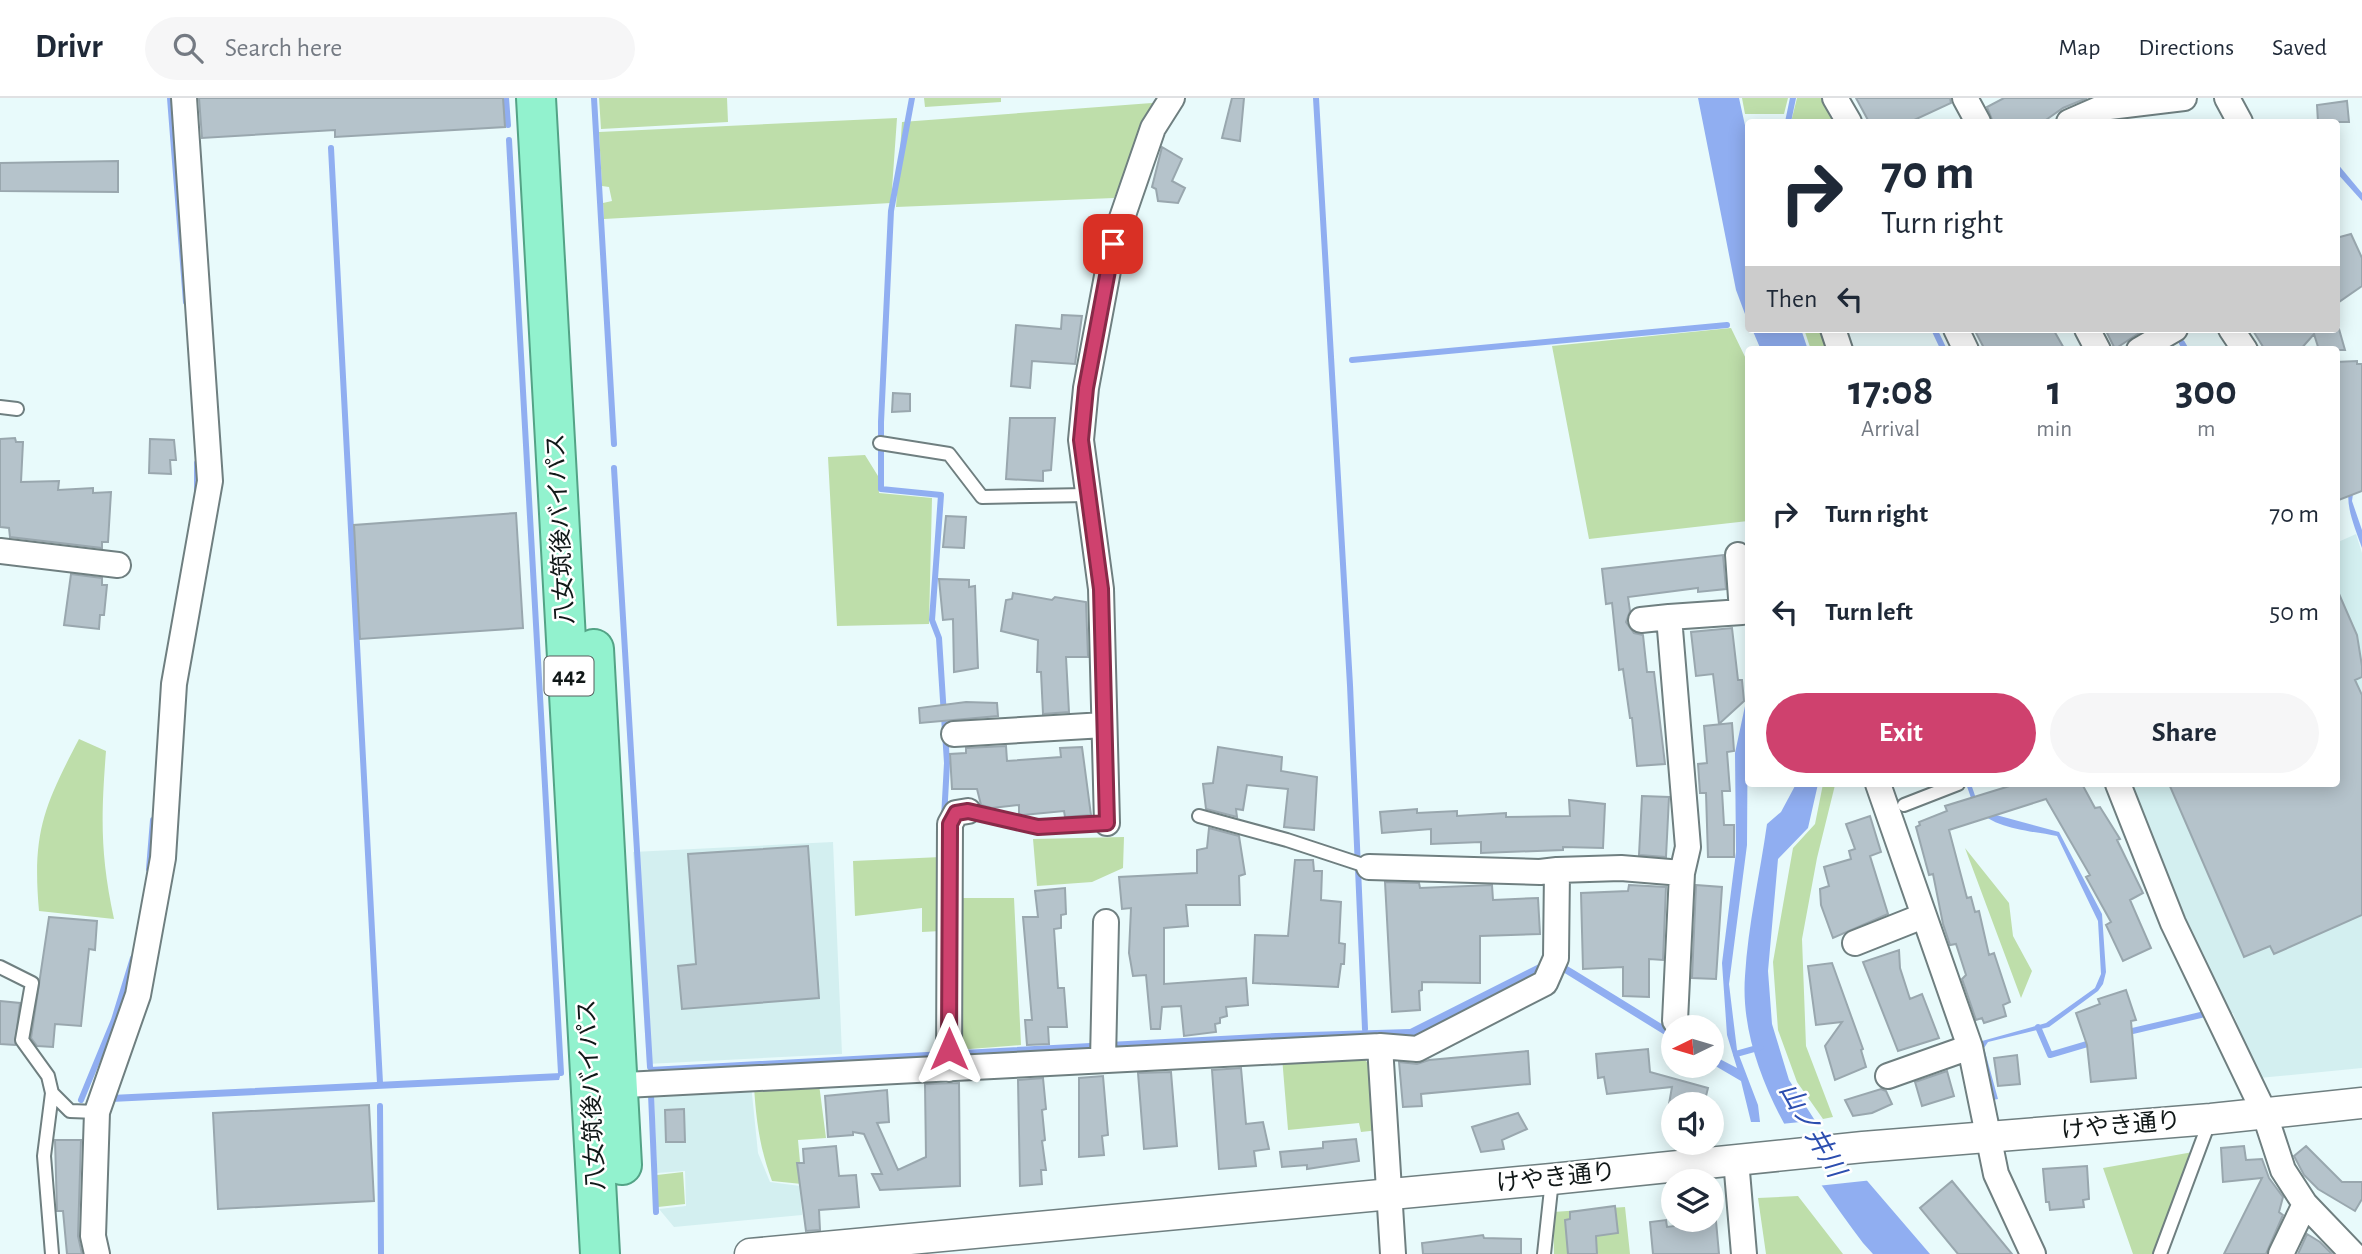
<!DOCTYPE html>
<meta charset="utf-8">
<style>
:root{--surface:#fff;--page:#f6f6f7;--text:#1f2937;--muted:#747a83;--line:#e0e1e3;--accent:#cf416e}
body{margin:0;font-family:"Alegreya Sans","Noto Sans JP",sans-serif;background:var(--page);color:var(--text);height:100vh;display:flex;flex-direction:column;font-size:26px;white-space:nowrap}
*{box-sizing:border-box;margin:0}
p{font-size:23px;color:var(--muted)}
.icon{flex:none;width:38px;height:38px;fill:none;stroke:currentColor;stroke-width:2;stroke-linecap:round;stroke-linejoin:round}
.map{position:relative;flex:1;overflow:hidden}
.details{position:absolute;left:1745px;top:248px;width:595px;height:441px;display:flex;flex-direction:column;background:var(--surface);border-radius:7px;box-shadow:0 4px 18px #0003}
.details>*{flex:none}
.hud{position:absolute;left:1745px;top:21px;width:595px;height:214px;border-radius:7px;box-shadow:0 4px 18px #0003;background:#fff;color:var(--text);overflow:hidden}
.needle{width:46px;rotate:265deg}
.buttons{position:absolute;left:1661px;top:917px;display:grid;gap:14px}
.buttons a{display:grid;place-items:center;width:63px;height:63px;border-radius:50%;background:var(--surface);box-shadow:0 4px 18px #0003;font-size:35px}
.pin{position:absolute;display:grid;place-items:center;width:60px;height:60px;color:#fff;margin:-30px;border-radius:14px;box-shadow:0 4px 10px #0006}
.me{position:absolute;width:77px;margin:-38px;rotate:0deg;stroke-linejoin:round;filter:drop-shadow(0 0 5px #0008)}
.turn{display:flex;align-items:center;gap:24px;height:147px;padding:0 21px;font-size:32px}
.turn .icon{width:91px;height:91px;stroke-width:2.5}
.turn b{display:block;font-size:49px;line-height:60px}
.then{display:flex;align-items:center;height:66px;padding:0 21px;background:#0003;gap:14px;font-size:26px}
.eta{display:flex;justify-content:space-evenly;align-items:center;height:119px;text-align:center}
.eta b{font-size:42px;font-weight:700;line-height:49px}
.primary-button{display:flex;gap:14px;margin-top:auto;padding:14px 21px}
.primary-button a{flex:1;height:80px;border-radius:42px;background:var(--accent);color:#fff;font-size:28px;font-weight:700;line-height:80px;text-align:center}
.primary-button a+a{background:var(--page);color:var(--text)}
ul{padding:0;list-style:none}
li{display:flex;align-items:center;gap:21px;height:98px;padding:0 21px}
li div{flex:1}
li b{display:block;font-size:26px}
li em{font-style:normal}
header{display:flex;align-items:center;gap:42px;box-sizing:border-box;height:98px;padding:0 35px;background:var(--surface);border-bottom:2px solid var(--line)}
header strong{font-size:33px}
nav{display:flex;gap:38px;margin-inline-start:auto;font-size:24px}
.search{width:490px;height:63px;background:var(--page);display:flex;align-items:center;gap:18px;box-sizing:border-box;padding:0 24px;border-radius:38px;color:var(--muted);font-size:26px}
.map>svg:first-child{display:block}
</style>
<header>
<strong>Drivr</strong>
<div class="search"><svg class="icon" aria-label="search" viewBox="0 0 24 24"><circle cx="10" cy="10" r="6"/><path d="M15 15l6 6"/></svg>Search here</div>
<nav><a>Map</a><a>Directions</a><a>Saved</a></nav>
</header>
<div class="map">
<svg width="2362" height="1156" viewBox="0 0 2362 1156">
<rect width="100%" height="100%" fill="#e8fafb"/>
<path fill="#d3eff0" d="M2356,436L2362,455V970L2259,980L2233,915H2223L2125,686H2336V445Z
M833,744L842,956L647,966L633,754Z
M751,986L758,1055L770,1084L800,1088L802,1117L674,1129L659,1111L686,1108L685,1073L657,1075L654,994Z"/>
<path fill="#bedeaa" d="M599,0H727L728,24L601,31Z
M924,0H1001V4L925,9Z
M1742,0H1788L1784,16H1745Z
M1797,0H1822L1835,24H1791Z
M1165,4L1148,24L1114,100L896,109L902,24Z
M897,20L891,105L604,121L603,105L612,103L609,89L602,88L599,34Z
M1731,230L1748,265V423L1589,441L1552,248Z
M1804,231H1823L1830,252H1811Z
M865,357L878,378L879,395L932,400L929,526L837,528L828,359Z
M79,641L106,653C101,718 100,756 114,821L39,813C32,735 44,708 79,641Z
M1823,686L1835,687L1817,760L1802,841L1806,948L1833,1019L1823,1021L1797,984L1778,932L1773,864L1793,750L1815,726Z
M1124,739L1123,770L1092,784L1037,788L1033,741Z
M1965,750L2009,805L2013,838L2032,873L2021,900Z
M941,759V833L922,834V810L855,818L853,763Z
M959,800H1014L1021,947L957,952Z
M1360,956L1377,976L1379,1032L1361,1034L1359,1025L1288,1032L1282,959Z
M819,986L826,1040L798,1042L802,1086L772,1083C760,1051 756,1022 754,988Z
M2193,1054L2154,1156H2133L2103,1070Z
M683,1074L685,1106L658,1109L657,1077Z
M1798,1098L1843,1156H1766L1758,1100Z
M1625,1109L1630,1156H1554L1553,1114Z"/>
<path fill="#90aef1" d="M1698,0H1739L1748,41V224L1736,192Z
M2336,64L2362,95V103L2336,74Z
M1752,231H1801L1808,252H1761Z
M2356,374L2352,403L2362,432V450C2354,426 2339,397 2356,374Z
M1748,594L1747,747L1729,886L1737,952L1758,1007L1760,1024H1751L1741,983L1712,966V957L1737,970L1727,937L1722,865L1736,754L1735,655Z
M1796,686H1818L1808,730L1778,761L1768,873L1772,926L1789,982L1814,1021L1930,1156H1873L1863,1145C1809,1072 1738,974 1745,878C1748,827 1760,776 1767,726L1781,714Z
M1966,686H1971L1979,709L1985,714L2059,734L2102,816L2106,874L2103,886L2098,893L2049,929L1988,944L1984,950L1998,1001L1993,1002L1980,948L1982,943L2046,925L2095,890L2101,876L2098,823L2057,738C2032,733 1989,731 1974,707C1971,701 1969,693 1966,686Z
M1543,864L1562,865L1574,872L1673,933V942L1563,874L1554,872L1414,939L651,979L650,969L1276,935L1410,931Z
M561,975L559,982L111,1004V997Z"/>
<path fill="#e8fafb" d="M1820,1022L1873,1082L1817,1088L1781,1026Z"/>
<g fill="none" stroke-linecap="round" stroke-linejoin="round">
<path stroke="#90aef1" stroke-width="6" d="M170,0L186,204
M506,0L508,27
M594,0L614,346
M912,0L891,113L881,324V391L941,397L932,522L939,540L947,665L944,720
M1316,0L1350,587L1365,931
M1788,24L1793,0
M509,42L561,975
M331,50L380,985
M1934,231L1944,252
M2182,245L2186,252
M1352,262L1727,227
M197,365V392
M614,370L650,969
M149,771L153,722
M2038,929L2050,957L2094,944
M2124,935L2205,916
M1736,956L1761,949
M651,996L656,1114
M81,1002L114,922L133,860
M380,1008L381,1156"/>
</g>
<path fill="#b5c3cb" stroke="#99a7ae" stroke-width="2" d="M199,0H503L505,29L335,39V32L202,40Z
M1232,0H1244L1240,43L1222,40Z
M1856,0H1950L1951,5L1910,24H1869Z
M2004,0H2087L2063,10L2043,24H1993L1987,9Z
M2347,3L2349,24H2318L2317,7Z
M1162,49L1182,61L1172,83L1185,90L1178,105L1158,103L1156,91L1152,89Z
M118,63V94L0,93V65Z
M2351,136L2362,160V188L2336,206V140Z
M1062,217L1082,218L1075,266L1032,263L1030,290L1011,288L1016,227L1061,231Z
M1974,231H2053L2065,252H1985Z
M2105,231H2145L2115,251Z
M2252,231H2339L2345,252H2319L2314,236L2300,252H2265Z
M2357,263V266H2362V393L2336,403V264Z
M893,295L910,296V313L892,314Z
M1010,320H1055L1051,372L1043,373V383L1006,381Z
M15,340L16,344H23L21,384L59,383L58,392L93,390V395L111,394L108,444H102V450L10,439L9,430L0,429V341Z
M150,341L174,342L176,362H170L171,376L149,375Z
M516,415L523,530L360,541L354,427Z
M946,418L966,419L964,450L943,449Z
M1723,457L1726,491L1698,494V490L1628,499L1630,513L1626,524L1634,535L1643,537L1647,574H1654L1665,666L1637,668L1632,620H1630L1623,571L1619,572L1612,505L1606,506L1602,471Z
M71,476L102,480V487H107L104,517H100L99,531L64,527Z
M939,481L969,482V489L975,488L978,570L954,574L953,521L943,522Z
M2336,489L2357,537L2362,568V579L2355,582L2362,597V817L2274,856L2270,848L2244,859L2169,686H2336Z
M1013,495L1052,502L1055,499L1086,504L1088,559H1066L1069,614L1043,616L1041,574H1037L1038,542L1001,533L1006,502L1012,501Z
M1732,530L1738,582H1742L1744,603L1719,626L1713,576L1696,578L1691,534Z
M966,604L997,605L998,618L920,625L919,610Z
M1732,625L1734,653L1727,654L1730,693H1722L1724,727H1734V759H1708L1706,695H1700L1698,666L1707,665L1704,628Z
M1006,648L1007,663L1061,659L1060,650L1082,649L1091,717L1065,719L1064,713L1023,717L1019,716V707L992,710L981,707L977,691H952L950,656L966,655V650Z
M1218,649L1282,659L1281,673L1317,679L1314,732L1284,729L1288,691L1247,687L1243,712L1236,711L1237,719L1206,711L1203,686L1213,685Z
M2016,686H2082L2095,710L2100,709L2120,741L2117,742L2143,795L2130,802L2151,850L2123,863L2106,827L2111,824L2086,779L2090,777L2046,701L1949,732L1967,800L1971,799L1975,814L1979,813L1989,857L1994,855L2010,904L2003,907L2006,918L1984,925L1982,920L1976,922L1962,881L1966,877L1956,846L1950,847L1943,826L1933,776L1929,777L1916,729L1920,727L1919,724L1947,713L1945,708Z
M1642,698L1669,699L1666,759L1639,757Z
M1569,702L1605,706L1603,750L1563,749V752L1481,755V744L1431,746V731L1382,735L1380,714L1417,711V715L1457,713V718L1506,715V719L1570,718Z
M1870,718L1881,754L1870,758L1888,816L1833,840L1821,807L1820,791L1829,788L1824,769L1851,761L1849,753L1855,751L1846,726Z
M1209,730L1239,738L1245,776L1239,778L1240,807H1186L1188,828L1164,830V886L1246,880L1248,907L1226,909L1227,918L1220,920V925L1215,926L1216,934L1184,938L1181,908L1162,909L1160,931H1151L1146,877L1133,878L1129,855L1131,810L1122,811L1119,779L1197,775V752L1207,750Z
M808,748L819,900L682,911L678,868L696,866L688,756Z
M1295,762H1313L1314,773H1322L1321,802L1341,804L1339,845L1345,846L1344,866H1341L1338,889L1253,885L1255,837L1288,838Z
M1385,784L1419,785L1420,790L1492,787L1493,802L1538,800L1540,836L1480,838V885L1422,884V892L1419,893L1420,912L1392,914Z
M1629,787L1666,789L1663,862L1649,861V899L1623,898V869L1583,871L1581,795L1628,793Z
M1696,787L1722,789L1716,881L1692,880Z
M1065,790L1066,816L1061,817V830L1054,831L1058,890H1064L1067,929H1048L1049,946L1027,947L1025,922H1032L1023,819H1038L1035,793Z
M49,819L97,823L95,852L89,851L81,928L55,926L53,949L37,948L31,940Z
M1899,852L1900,870L1910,901L1922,896L1939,940L1898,953L1863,864Z
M1832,865L1863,951L1861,952L1866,969L1835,982L1825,948L1842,924L1816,927L1808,868Z
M2126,892L2136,922L2131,923L2136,980L2091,984L2087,947L2076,915L2100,906L2098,901Z
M0,903L20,905L15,947L0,946Z
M1648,951L1650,974L1708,990L1704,1006H1669L1672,989L1607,996L1604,979L1598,980L1596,956Z
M1528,953L1530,986L1421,996L1422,1008L1403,1009L1399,964L1417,966L1429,962Z
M2017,957L2020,986L1998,988L1994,960Z
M1241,970L1246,1026L1263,1024L1269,1051L1254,1053L1256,1068L1219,1071L1212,972Z
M1947,973L1954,998L1922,1008L1915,984Z
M1171,974L1177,1048L1144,1051L1138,975Z
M1103,978L1108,1037L1102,1038L1104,1057L1079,1059V980Z
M1043,980L1046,1011L1042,1012L1045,1042L1042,1043L1046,1072H1041L1042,1086L1020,1088L1018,982Z
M959,985L960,1088L880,1092L872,1076H882L864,1036L853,1034V1037L828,1039L825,998L887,992L889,1024L877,1025L898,1072L926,1059L925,986Z
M1881,991L1886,993L1892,1006L1872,1015L1853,1018L1845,1002Z
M369,1007L374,1103L218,1111L213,1015Z
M684,1011L685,1044H666L665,1012Z
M1518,1015L1527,1031L1502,1042L1504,1051L1481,1054L1472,1029Z
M1356,1041L1359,1063L1307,1071V1067L1282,1069L1280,1054L1323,1050V1044Z
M55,1042H81L78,1138L82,1156H67L63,1113H57Z
M836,1048L839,1078L856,1077L859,1109L819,1112L820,1132L806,1133L797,1065H804L803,1051Z
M2244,1048L2246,1062L2262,1061L2269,1080L2283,1099L2279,1114L2283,1117L2266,1156H2224L2262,1080L2223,1084L2221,1050Z
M2306,1048L2342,1084H2362V1101L2355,1113L2318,1091L2304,1077L2294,1058Z
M2087,1068L2089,1101L2083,1102L2084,1109L2050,1112L2049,1104H2046L2043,1071Z
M1952,1083L2012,1156H1958L1920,1110Z
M1615,1108L1618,1135L1596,1138L1597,1156H1568L1565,1122L1570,1121V1114Z
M1666,1122L1667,1129L1716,1123L1719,1156H1653L1650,1124Z
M2307,1136L2320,1144L2332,1156H2298Z
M1483,1137L1484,1140L1521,1141V1156H1423L1422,1145Z"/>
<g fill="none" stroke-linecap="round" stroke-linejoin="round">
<g stroke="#6f7f80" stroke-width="16">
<path id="service" d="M0,309L17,311
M880,345L949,356L982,399L1087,397
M1904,707L1958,686
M968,713L1038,729L1107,725
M1199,718L1287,742L1369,769
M0,869L32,885L22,942L48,978L52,995L44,1058L52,1156
M52,995L70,1013L97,1014
M1544,1156L1552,1082
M2160,1156L2210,1022"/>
</g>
<g stroke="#6f7f80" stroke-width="28">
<path id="minor" d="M1835,0L1849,24
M1965,0L1978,24
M2227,0L2240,24
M2069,24L2101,10L2184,0
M1833,231L1840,252
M1956,231L1966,252
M2087,231L2098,252
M2231,231L2245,252
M2139,252L2175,231
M0,453L118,467
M1641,522L1669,519
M954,636L1104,627
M1878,686L1970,949L1996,1076L2033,1156
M2118,686L2173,825L2264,1014L2283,1072L2305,1106L2353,1156
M1107,725L1101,491L1081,342L1086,290L1113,146L1153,30L1172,0
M1369,769L1540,774L1557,772
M1855,845L1923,818
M1675,923L1682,775L1688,749L1669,519L1742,514L1738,457
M1380,948L1393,1156
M1103,962L1106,824
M949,971L950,726L956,715L968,713
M1888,978L1970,949
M606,988L1380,948L1417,951L1545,885L1556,860L1557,772L1621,770L1682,775
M1736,1062L1744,1156
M97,1156L93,1138L97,1014L138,897L163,760L174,586L210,383L184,0
M2281,1156L2305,1106"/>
</g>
<g stroke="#6f7f80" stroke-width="33">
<path id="tertiary" d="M750,1156L1552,1081L1863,1049L2211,1021L2362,1005"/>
</g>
<g stroke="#53a386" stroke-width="42">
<path id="trunk" d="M536,0L600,1156
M594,551L622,1067"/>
</g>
<use href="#service" stroke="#fff" stroke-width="12"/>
<use href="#minor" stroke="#fff" stroke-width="24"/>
<use href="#tertiary" stroke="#fff" stroke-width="30"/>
<use href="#trunk" stroke="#92f2ce" stroke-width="38"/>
</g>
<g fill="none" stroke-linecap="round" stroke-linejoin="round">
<g stroke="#872a48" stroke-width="18">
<path id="route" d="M949,951L950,726L956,715L968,713L1038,729L1107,725L1101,491L1081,342L1086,290L1113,146"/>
</g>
<use href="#route" stroke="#cf416e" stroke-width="12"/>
</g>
<g text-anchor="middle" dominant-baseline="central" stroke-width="5" stroke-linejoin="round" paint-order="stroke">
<rect fill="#fff" stroke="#585d5d" stroke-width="2" x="544.5" y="558.5" width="49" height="39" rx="5"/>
<g font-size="23" font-weight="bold" fill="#111818">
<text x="569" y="578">442</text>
</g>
<g font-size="24" fill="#111818" stroke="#fff">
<text transform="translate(561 431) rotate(-93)">八女筑後バイパス</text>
<text transform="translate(592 997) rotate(-93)">八女筑後バイパス</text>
<text transform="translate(2121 1028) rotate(-5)">けやき通り</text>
<text transform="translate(1556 1080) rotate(-6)">けやき通り</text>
</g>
<g font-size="26" font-style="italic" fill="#2c4eaf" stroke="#fff">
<text transform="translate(1812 1032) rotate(60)">山ノ井川</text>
</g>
</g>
</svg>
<div class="buttons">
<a><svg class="needle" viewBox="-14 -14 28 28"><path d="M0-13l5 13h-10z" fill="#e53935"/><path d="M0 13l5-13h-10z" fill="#747a83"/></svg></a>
<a><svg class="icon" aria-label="sound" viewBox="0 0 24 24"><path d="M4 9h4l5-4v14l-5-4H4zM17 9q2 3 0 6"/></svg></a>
<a><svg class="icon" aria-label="layers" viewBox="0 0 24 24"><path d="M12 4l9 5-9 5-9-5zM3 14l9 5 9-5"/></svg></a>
</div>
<div class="pin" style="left:1113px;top:146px;background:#d93025"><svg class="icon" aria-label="arrive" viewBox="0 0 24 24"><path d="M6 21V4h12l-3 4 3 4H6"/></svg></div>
<svg class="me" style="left:949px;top:951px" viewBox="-20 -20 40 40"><path d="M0-17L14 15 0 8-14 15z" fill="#cf416e" stroke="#fff" stroke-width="4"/></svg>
<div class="hud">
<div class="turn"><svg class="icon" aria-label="right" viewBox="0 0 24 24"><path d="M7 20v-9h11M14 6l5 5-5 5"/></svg><div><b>70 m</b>Turn right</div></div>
<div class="then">Then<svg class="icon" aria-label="left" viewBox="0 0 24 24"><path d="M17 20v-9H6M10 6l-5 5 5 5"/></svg></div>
</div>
<section class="details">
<div class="eta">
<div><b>17:08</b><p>Arrival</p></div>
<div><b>1</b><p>min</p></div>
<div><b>300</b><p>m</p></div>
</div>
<ul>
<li><svg class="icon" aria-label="right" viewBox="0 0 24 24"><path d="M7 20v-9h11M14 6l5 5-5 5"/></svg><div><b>Turn right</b></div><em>70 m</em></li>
<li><svg class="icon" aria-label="left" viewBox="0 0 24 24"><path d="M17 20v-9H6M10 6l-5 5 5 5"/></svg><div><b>Turn left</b></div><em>50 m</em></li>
</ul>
<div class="primary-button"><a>Exit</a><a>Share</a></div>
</section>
</div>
